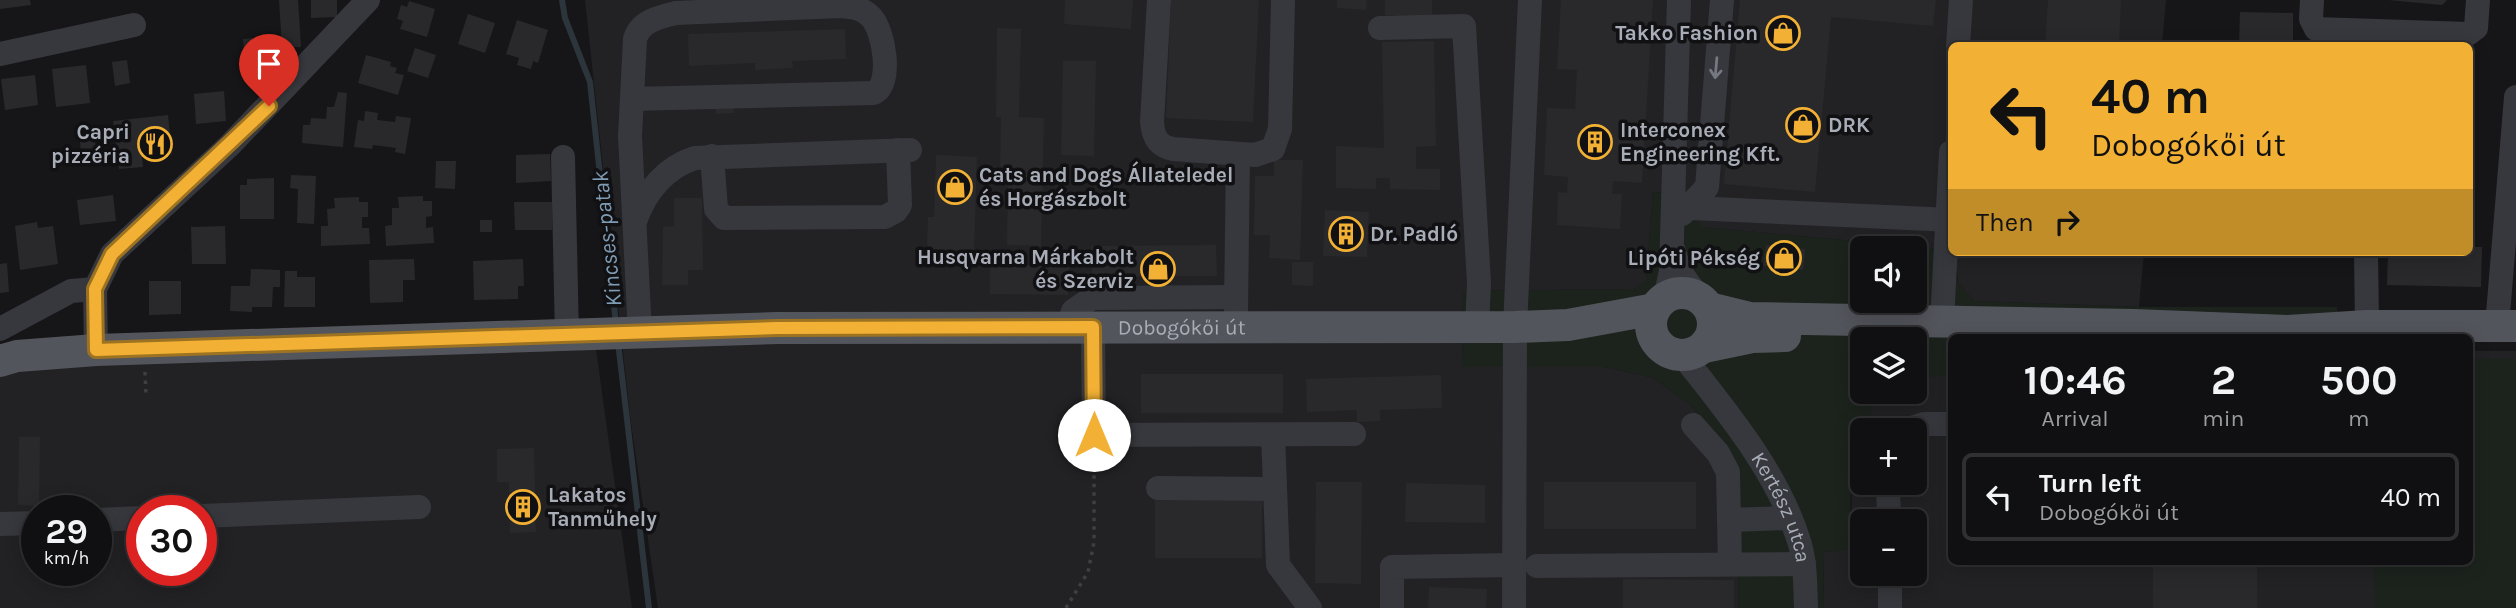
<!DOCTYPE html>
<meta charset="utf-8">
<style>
:root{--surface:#101012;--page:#19191b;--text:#f1f3f6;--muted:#9c9d9f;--line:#303032}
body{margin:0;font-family:Karla,sans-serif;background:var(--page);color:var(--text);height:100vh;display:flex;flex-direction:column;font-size:26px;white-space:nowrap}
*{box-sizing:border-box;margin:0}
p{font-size:23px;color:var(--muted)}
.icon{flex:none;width:38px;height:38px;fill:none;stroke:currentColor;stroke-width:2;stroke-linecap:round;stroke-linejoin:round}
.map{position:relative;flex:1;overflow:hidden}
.drawer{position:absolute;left:1948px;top:334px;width:525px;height:231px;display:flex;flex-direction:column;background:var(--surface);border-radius:10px;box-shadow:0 4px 18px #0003,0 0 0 2px var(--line)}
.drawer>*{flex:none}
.banner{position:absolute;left:1948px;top:42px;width:525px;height:214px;border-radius:10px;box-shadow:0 4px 18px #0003,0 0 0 2px var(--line);background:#f2b134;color:#111;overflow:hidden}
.buttons{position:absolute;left:1850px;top:236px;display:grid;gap:14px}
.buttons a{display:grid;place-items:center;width:77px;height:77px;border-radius:10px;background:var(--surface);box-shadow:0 4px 18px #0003,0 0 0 2px var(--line);font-size:35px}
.speed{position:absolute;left:21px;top:495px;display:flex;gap:14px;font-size:35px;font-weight:700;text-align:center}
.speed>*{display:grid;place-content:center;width:91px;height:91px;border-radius:50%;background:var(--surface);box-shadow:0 4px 18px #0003,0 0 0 2px var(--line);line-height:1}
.speed small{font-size:18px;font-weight:400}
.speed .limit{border:10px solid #d22;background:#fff;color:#111}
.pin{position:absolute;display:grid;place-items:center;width:60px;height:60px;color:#fff;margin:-72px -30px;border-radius:50% 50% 50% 0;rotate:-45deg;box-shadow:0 0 7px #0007}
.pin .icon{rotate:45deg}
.me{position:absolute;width:77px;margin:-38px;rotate:0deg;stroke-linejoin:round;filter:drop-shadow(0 0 5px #0008)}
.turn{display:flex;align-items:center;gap:24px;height:147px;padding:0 28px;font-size:32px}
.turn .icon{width:91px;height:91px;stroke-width:2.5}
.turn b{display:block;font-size:49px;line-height:60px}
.then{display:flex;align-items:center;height:66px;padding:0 28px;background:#0003;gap:14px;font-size:26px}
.eta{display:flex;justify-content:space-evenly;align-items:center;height:119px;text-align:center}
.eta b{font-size:42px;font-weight:700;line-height:49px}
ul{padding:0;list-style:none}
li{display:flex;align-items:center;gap:21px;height:88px;margin:0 14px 10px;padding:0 14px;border:4px solid var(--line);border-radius:10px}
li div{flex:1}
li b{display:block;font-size:26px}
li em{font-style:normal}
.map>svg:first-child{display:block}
</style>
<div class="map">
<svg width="2516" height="608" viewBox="0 0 2516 608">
<rect width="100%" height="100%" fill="#161618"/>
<path fill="#222225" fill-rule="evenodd" d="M585,0H2166L2162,45L1951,46V250L1701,227L1681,194L1653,192L1646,281L1635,289L1463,291L1462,367H1605L1654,378L1691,405L1741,473L1738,608H658L630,416Z
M1955,252H2144L2139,307L1974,301L1958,283Z
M594,335L632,608H0V374L21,368ZM37,511H96V570H37ZM142,511H201V570H142Z
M2469,351H2516V608H1824L1823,552L1850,549L1854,448L1861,427L1877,402L1889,392H1914L1915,379L1918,377L1951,375V562H2469ZM1862,430H1914V483H1862ZM1862,522H1914V574H1862Z"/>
<path fill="#1c231d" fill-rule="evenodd" d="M1653,192L1681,194L1702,227L1951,250L1958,283L1974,301L2139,307H2337L2339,338H1951V375L1915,379L1914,340H1862V392H1889C1843,431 1852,495 1850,550L1823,552L1824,608H1738L1741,473L1691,405L1654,378L1605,367H1462L1463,291L1634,289L1646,281ZM1862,248H1914V301H1862Z
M2469,358L2516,359V608H2375L2374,562H2469Z"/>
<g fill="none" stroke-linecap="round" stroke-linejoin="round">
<path stroke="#2c353c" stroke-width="6" d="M562,0L565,18L590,82L616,324
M618,342L649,608"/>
</g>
<path fill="#29292c" d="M0,0H30L31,5L0,9Z
M279,0H298L301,47H282Z
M311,0H337V17L311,18Z
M1065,0H1133L1131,29L1064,24Z
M1171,0H1259L1253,122L1166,118Z
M1337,0H1367L1366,10L1337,8Z
M1385,0H1432V16L1385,15Z
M1561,0H1653L1642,183L1613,181L1612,194H1622L1620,229L1557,225L1558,192L1567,193L1568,177L1544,175L1547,108L1575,109L1577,70L1557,69Z
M1740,0H1936L1933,26L1831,17L1815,192L1724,184Z
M2048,0H2121L2119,46H2045Z
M2388,0H2447L2442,5Z
M409,1L435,9L427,37L400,29L403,21L397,19L401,5L407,7Z
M2240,12L2293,13V46H2239Z
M468,14L495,23L485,53L458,44Z
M517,20L548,30L538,63L533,61L531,69L517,65L519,58L506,54Z
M997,28L1021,29L1019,117L1044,118L1041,246L1007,245L1008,167H1000L1001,117H996Z
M845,29L846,59L792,61L793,68L755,70V63L689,66L688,34Z
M274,36L277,71L246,74L243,39Z
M1434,41L1436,146L1416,147V169H1440V190L1390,189V178H1376V189L1336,188V146L1384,148L1382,42Z
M415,48L436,55L428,78L407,71Z
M366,55L391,62L390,66L397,68L395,73L404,75L398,95L358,83Z
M127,60L130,83L115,86L112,62Z
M1063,61H1096L1094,156L1061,155Z
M86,65L90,103L56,107L52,69Z
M35,75L38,105L5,110L1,79Z
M224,91L226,121L196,124L194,94Z
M338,92L347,93L343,147L302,143L303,125H310L311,118L326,119L327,107H334Z
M733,104L734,113L716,114L715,105Z
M365,111L378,113L377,120L395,122L396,116L411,118L405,154L395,152L396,148L373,145L372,149L354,147L358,120L364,121Z
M168,115L172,154L142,157L143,167L119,169L113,121Z
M95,139L96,153L81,154L80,141Z
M550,154L551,181L516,183V155Z
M936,155L977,157L974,251L927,249L928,217H934Z
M1274,160H1303L1300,260L1269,258L1270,235H1254L1255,176H1274Z
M436,161H456L455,189L435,188Z
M291,175L316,176L314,224L297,223L298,189L290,188Z
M274,178V219H240V185H247V179Z
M113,195L116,221L80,225L77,200Z
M423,196V201H432V216L426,217V228L433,227L434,243L386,246L385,226L392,225V208H399L398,197Z
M359,197V202H368V217H362V228H369L370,244L321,246V226H328L327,209L335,208L334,198Z
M674,198H702L703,270H688V285H662L663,227L674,226Z
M514,202H552V230H515Z
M1325,210L1369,212L1367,257L1323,256Z
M480,220H492V232H480Z
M37,222L38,228L53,226L58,264L20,270L15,226Z
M225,226L226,264H192L191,227Z
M1216,245L1217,276L1092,277L1091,246Z
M1766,245L1805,249L1803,270L1763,266Z
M2469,247H2482L2481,287L2387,285L2388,252H2469Z
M414,259L415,280H403V302L370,303L369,260Z
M523,259L524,286H518V299L474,300L473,261Z
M1292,262H1313V286L1292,285Z
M7,263L9,292L0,293V264Z
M990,265H1069L1068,295L990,294Z
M251,269L280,270V287H273L272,307H252V312L230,311L231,286H250Z
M285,271H297V277H315V307H284Z
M149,281H181V314L149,315Z
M1141,374H1283V413H1141Z
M1441,375L1442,408L1380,410V421L1357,422V410L1307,412L1306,379Z
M19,437H40L39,506L18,505Z
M534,448L536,532L510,533L509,482H497V449Z
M1316,482H1362L1361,584L1315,583Z
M1544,482H1696V529H1544Z
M1406,483L1485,485V523L1405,522Z
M1155,494H1262V558H1155Z
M2153,562H2257V608H2153Z
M1623,579L1734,580V608H1623Z
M1429,587L1487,589L1486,608H1428Z"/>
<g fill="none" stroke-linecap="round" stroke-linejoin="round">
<path stroke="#3d3f44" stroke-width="3.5" stroke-dasharray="3.5 5" stroke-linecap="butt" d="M145,372L146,396
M1066,608L1088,572L1094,542V456"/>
<g stroke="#37383d" stroke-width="24">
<path d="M1159,0L1152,122C1153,136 1157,146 1173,149L1255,155L1273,149L1280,129L1283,0"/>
<path d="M2312,0L2311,19L2316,29L2468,34L2476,28L2478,0"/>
<path d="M1380,28L1464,26L1479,283L1477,327"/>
<path d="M1958,46L1961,0"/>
<path d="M0,54L134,25"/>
<path d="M632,99L874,93C893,84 884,30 871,17C863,8 853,7 841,6L676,13C659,17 640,21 635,39L630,136L640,333"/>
<path d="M712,156L716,209L724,218L885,217L896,211L900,205L898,150"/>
<path d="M563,157L567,336"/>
<path d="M1691,208L1951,220"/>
<path d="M1682,214L1707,187L1722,0"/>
<path d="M636,219C646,191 666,167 695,158L910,150"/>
<path d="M1674,251L1679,270L1700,299"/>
<path d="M2366,252L2367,326"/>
<path d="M1665,298L1671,271L1679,0"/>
<path d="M1236,311L1238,154"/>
<path d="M1942,321L1951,152"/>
<path d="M2497,326L2516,97"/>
<path d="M1068,327L1073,311L1092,298L1236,297"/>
<path d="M1093,327L1094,435L1354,434"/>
<path d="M0,329L71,291L95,289"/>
<path d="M96,350L95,289L112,254L230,145L368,0"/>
<path id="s1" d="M1683,356C1726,411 1776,470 1798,538C1806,561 1805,584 1806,608"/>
<path d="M1693,425L1718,453L1728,472L1730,564"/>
<path d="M1906,430L1924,424H1951"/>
<path d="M1273,435L1278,565L1310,608"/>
<path d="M1888,483L1889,522"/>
<path d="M1158,488L1275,489"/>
<path d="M201,516L419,507"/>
<path d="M96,520L142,518"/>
<path d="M1729,520L1790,518"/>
<path d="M0,524L37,523"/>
<path d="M1537,566L1804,564"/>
<path d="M1890,574V608"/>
<path d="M1392,608V567L1514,565"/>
<path d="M1514,608L1515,327L1530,0"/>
</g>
<g stroke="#53555c" stroke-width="32">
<circle cx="1682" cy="324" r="31"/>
<path d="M1709,308L1750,318L2134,325L2288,331L2367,326H2516"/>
<path d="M1704,347L1752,337L1785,336"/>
<path id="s2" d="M0,361L17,356L96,350L777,328L1515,327L1568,325L1655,309"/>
</g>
</g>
<defs><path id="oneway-shaft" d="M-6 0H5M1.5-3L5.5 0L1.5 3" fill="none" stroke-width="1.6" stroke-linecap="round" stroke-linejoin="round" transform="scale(1.75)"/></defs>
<use stroke="#757881" href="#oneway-shaft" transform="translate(1716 68) rotate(95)"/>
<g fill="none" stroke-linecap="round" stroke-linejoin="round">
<g stroke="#9d7322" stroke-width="18">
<path id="route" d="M269,106L112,254L95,289L96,350L777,328L1093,327L1094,435"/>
</g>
<use href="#route" stroke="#f2b134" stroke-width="12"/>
</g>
<defs>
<g id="shop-ring" transform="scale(1.75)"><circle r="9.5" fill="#111113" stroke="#f2b134" stroke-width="1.5"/><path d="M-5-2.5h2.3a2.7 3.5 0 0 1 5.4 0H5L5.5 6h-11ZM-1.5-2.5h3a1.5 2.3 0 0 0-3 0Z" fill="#f2b134"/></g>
<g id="building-ring" transform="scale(1.75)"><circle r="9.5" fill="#111113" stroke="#f2b134" stroke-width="1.5"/><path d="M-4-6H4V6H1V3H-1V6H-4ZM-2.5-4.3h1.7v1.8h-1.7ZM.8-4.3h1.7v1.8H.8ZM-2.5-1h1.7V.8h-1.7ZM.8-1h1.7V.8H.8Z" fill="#f2b134"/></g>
<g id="restaurant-ring" transform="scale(1.75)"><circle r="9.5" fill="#111113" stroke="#f2b134" stroke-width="1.5"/><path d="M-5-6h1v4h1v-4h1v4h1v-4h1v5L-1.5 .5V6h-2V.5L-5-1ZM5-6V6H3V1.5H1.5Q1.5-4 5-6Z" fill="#f2b134"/></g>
</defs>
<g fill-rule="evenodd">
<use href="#shop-ring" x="1783" y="33"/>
<use href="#shop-ring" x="1803" y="125"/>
<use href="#building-ring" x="1595" y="142"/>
<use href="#restaurant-ring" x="155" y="144"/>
<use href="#shop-ring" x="955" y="187"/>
<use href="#building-ring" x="1346" y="234"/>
<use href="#shop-ring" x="1784" y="258"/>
<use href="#shop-ring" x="1158" y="269"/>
<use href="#building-ring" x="523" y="507"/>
</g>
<g text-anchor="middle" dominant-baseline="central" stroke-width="7" stroke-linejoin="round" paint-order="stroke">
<g font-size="21" font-weight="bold" fill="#a8adb8" stroke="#111113" text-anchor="start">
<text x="1758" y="33" text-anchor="end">Takko Fashion</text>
<text x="1828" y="125">DRK</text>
<text x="1620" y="130">Interconex<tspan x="1620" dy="24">Engineering Kft.</tspan></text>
<text x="130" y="132" text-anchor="end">Capri<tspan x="130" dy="24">pizzéria</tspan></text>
<text x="979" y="175">Cats and Dogs Állateledel<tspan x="979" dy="24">és Horgászbolt</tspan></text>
<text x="1370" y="234">Dr. Padló</text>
<text x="1134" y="257" text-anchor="end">Husqvarna Márkabolt<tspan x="1134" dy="24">és Szerviz</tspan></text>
<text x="1760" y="258" text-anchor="end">Lipóti Pékség</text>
<text x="548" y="495">Lakatos<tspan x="548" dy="24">Tanműhely</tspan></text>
</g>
<g font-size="21" fill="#a8adb8" stroke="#111113">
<text stroke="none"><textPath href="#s2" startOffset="1183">Dobogókői út</textPath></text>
<text stroke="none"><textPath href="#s1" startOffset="182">Kertész utca</textPath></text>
</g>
<g font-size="23" font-style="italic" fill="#7f9bb3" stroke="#111113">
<text transform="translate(607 239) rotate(-96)">Kincses-patak</text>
</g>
</g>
</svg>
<div class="buttons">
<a><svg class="icon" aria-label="sound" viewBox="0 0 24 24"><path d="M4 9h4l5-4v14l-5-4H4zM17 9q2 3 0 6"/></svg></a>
<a><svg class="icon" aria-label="layers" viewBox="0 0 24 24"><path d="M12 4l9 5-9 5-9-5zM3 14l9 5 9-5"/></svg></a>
<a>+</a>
<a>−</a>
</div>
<div class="speed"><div>29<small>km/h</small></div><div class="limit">30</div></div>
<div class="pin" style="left:269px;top:106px;background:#d93025"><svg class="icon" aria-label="arrive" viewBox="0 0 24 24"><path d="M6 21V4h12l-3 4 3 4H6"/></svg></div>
<svg class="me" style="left:1094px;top:435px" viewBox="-20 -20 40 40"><circle r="19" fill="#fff"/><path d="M0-13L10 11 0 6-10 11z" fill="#f2b134"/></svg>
<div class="banner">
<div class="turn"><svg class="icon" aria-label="left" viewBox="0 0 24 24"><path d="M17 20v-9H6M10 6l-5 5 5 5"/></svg><div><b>40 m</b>Dobogókői út</div></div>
<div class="then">Then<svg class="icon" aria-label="right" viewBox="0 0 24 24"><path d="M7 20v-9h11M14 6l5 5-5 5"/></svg></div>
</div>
<section class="drawer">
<div class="eta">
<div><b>10:46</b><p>Arrival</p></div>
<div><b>2</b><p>min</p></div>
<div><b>500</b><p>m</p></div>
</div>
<ul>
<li><svg class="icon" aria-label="left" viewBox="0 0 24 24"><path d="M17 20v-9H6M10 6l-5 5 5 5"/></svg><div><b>Turn left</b><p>Dobogókői út</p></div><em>40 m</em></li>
</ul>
</section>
</div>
